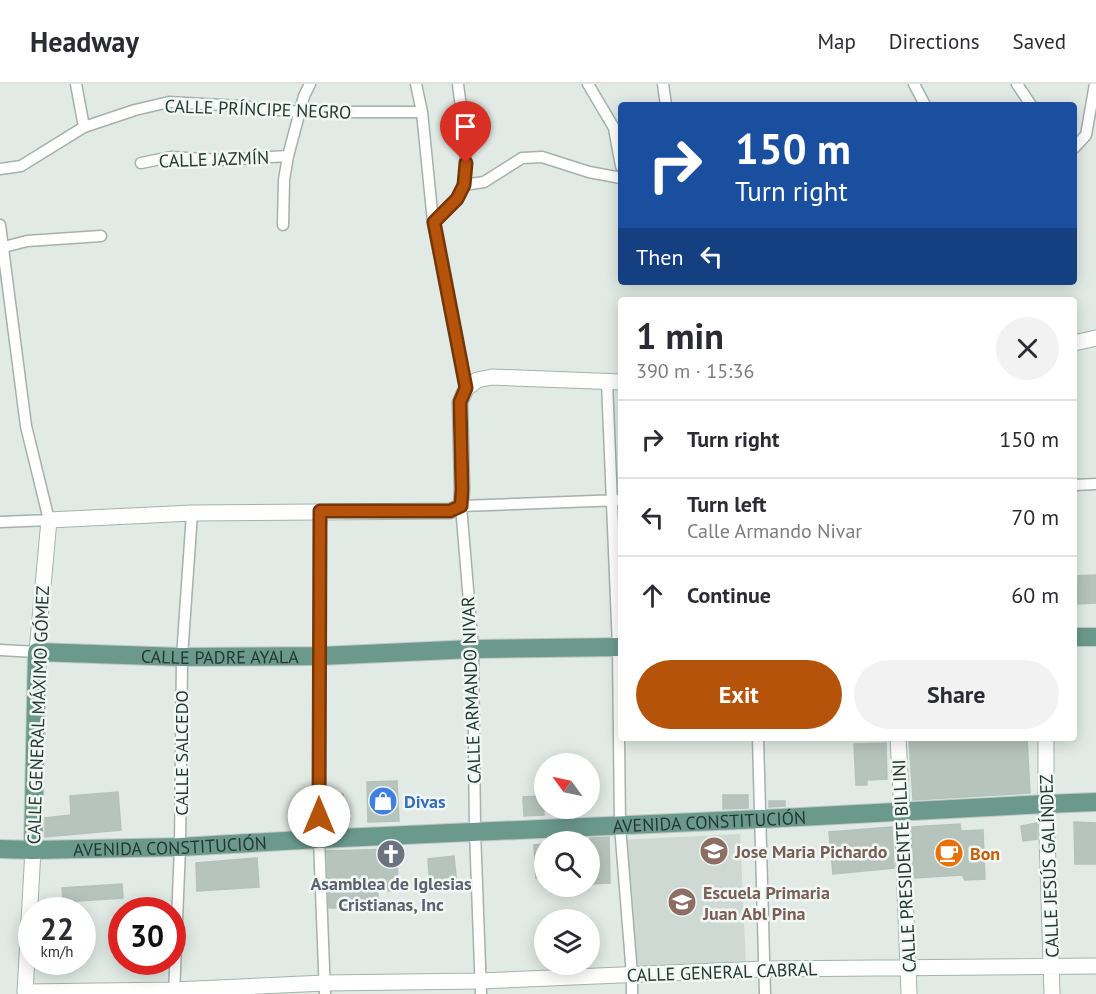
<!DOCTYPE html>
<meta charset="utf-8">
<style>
:root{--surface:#fff;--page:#f2f2f3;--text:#2b2b33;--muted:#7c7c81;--line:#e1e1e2;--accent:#b45309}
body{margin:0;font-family:"PT Sans",sans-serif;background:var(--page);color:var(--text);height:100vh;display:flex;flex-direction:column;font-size:22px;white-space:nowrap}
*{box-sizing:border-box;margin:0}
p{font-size:20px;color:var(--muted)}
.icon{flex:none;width:33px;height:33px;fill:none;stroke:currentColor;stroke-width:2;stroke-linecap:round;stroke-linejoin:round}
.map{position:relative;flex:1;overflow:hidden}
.drawer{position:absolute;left:618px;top:213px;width:459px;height:444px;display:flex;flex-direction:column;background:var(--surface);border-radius:6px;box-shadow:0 3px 15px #0003}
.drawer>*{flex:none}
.banner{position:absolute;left:618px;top:18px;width:459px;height:183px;border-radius:6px;box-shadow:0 3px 15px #0003;background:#1a4fa0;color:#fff;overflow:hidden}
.needle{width:39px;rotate:303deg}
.tools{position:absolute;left:534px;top:669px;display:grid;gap:12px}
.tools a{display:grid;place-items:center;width:66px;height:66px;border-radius:50%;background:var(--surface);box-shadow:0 3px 15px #0003;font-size:30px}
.speed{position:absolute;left:18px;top:813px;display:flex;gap:12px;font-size:30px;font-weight:700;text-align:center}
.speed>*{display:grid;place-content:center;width:78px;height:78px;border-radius:50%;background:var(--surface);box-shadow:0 3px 15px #0003;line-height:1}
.speed small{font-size:15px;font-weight:400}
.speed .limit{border:9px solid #d22;background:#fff;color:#111}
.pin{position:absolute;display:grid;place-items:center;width:51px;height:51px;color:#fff;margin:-62px -26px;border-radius:50% 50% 50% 0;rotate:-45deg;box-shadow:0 0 6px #0007}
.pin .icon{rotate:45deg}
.me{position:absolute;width:66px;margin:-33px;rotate:0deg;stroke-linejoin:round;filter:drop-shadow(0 0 4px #0008)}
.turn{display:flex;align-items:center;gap:21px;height:126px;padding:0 18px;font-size:27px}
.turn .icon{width:78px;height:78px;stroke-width:2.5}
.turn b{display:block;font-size:42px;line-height:51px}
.then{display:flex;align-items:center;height:57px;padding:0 18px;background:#0003;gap:12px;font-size:22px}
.round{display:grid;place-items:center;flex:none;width:63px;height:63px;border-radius:32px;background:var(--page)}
.head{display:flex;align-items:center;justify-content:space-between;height:102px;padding:0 18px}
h1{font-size:36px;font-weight:700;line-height:45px}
.action{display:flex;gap:12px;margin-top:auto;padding:12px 18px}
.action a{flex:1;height:69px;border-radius:36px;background:var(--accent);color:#fff;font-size:24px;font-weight:700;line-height:69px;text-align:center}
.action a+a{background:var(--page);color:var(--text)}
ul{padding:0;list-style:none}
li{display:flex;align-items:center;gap:18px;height:78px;padding:0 18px;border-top:2px solid var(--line)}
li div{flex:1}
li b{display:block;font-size:22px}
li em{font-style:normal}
header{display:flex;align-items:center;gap:36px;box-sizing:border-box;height:84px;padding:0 30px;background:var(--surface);border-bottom:2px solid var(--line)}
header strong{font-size:28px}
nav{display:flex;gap:33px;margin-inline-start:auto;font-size:21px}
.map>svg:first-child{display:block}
</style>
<header>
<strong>Headway</strong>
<nav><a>Map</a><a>Directions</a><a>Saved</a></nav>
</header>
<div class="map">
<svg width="1096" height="910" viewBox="0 0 1096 910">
<rect width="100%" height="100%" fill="#e1eae5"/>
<path fill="#cfd9d4" d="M740,750L746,881L625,887L619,756Z"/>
<path fill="#b7c4be" stroke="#b4c2bc" stroke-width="1.5" d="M1096,491V519L1074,520V492Z
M909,654H1027L1030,709L913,716Z
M886,659L887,695L867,696V701H856L854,660Z
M397,697L399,737L368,738L367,698Z
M118,708L121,746L45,753V734L71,731L70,712Z
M328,710H343V737H328Z
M723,711H748V724L723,725Z
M544,712V731L524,732L523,713Z
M769,717H785V722L769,723Z
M1074,738L1096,739V780H1075Z
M1037,739V755L1023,757L1021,742Z
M960,740L961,747L983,746L985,795L965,796L962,791L914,794L912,743Z
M892,743L894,784L833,790L829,748Z
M609,753L610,799L590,800V754Z
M544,760V794H536L534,761Z
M397,765L398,807H378V823L329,824L327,767Z
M454,772L457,802L430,804L428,775Z
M257,774L259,803L197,807L196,779Z
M122,800L123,814L63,818L62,804Z"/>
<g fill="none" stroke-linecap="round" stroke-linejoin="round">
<g stroke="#a5b1ac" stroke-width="13">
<path id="street" d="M76,0L84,43
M416,0L422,28L433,138L466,305
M588,0L614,44L621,82
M663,0L666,21
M914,0L925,21
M1017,0L1031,21
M1074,64L1086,51L1095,0
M141,79L171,73L221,76L288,72
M0,85L21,82L84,43L135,26L169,18L239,22L300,28H422
M464,101L484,98L522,74L542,73L589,88L621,94
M433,138C441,130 451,123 457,115C474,92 461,28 458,0
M0,141L26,342L49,436L0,438
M283,141L284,96L288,72L304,12L310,0
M4,163L27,157L101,152
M607,298L618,563L620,742L632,891V910
M1074,401L1096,400
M320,427L319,755L325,910
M0,566L37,568
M758,654L765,910
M174,910L180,763L182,573L192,429
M481,910L475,747L473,565L461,422L621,416"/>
</g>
<g stroke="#a2b4ad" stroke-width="17">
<path id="secondary" d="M1074,259L1096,254
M37,568L49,436L192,429L450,427L461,422L462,405L460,318L466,305L477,296L492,293L621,298
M898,654L902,728L909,910
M1046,654V720L1052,910
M33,766L25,908L174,906L325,899L480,897L765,885L1096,882"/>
</g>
<g stroke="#c2c7c6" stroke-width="20">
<g id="primary">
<path d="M1074,553H1096"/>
<path id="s1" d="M0,765L33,766L180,763L319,755L761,735L1046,720L1096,718"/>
<path id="s2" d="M33,766L37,568L182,573L320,572L473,565L621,563"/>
</g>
</g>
<use href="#street" stroke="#fff" stroke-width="10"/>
<use href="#secondary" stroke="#fff" stroke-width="15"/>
<use href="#primary" stroke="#6b9a8c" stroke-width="18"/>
</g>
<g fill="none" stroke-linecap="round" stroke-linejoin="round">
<g stroke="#753606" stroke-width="15">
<path id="route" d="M319,732L320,427H450L461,422L462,405L460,318L466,304L434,138L457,115L464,101L466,79"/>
</g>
<use href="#route" stroke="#b45309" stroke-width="10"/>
</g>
<defs>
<g id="shop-disc" transform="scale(1.5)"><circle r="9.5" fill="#3f7fe0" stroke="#f1f7f4"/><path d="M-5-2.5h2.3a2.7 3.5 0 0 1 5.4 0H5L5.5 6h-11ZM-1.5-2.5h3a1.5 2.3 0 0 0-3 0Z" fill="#fff"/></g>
<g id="school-disc" transform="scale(1.5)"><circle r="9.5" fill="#8d6e63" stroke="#f1f7f4"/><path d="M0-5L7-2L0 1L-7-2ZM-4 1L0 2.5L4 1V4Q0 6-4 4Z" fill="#fff"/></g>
<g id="cafe-disc" transform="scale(1.5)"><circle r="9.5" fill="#e8710a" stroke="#f1f7f4"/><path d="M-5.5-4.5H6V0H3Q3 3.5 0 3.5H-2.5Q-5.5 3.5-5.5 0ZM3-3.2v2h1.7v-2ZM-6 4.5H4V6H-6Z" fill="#fff"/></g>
<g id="church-disc" transform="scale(1.5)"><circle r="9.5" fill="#6b7280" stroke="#f1f7f4"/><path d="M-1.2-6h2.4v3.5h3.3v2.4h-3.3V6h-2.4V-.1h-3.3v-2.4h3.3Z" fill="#fff"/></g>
</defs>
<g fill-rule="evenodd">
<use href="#shop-disc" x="383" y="717"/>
<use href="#school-disc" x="714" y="767"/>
<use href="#cafe-disc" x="949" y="769"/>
<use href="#church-disc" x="391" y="770"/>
<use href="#school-disc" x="682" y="818"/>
</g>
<g text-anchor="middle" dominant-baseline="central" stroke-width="5" stroke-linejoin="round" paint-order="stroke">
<g font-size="18" fill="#243832" stroke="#f1f7f4">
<text transform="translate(258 25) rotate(2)">CALLE PRÍNCIPE NEGRO</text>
<text transform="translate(214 75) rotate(-2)">CALLE JAZMÍN</text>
<text stroke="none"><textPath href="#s2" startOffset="381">CALLE PADRE AYALA</textPath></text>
<text transform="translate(471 606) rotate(-92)">CALLE ARMANDO NIVAR</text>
<text transform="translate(38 631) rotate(-88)">CALLE GENERAL MÁXIMO GÓMEZ</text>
<text transform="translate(181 669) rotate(-90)">CALLE SALCEDO</text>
<text stroke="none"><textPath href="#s1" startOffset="710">AVENIDA CONSTITUCIÓN</textPath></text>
<text stroke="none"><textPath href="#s1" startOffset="170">AVENIDA CONSTITUCIÓN</textPath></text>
<text transform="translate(904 782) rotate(-93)">CALLE PRESIDENTE BILLINI</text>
<text transform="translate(1049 782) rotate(-92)">CALLE JESÚS GALÍNDEZ</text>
<text transform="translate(722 888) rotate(-2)">CALLE GENERAL CABRAL</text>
</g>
<g font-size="18" font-weight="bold" fill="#366cbe" stroke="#f1f7f4" text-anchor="start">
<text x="404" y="717">Divas</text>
</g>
<g font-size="18" font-weight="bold" fill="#785e54" stroke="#f1f7f4" text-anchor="start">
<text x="735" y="767">Jose Maria Pichardo</text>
<text x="703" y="808">Escuela Primaria<tspan x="703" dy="21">Juan Abl Pina</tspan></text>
</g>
<g font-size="18" font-weight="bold" fill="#c56008" stroke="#f1f7f4" text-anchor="start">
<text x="970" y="769">Bon</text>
</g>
<g font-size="18" font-weight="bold" fill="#5b616d" stroke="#f1f7f4">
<text x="391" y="799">Asamblea de Iglesias<tspan x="391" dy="21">Cristianas, Inc</tspan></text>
</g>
</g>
</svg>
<div class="tools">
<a><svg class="needle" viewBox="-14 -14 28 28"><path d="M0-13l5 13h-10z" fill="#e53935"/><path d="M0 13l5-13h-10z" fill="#7c7c81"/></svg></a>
<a><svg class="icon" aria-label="search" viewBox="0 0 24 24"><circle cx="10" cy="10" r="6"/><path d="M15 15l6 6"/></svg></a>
<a><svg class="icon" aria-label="layers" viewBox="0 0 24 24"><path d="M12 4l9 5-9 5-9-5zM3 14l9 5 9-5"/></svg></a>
</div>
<div class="speed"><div>22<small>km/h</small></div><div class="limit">30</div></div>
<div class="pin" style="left:466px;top:79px;background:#d93025"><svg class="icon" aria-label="arrive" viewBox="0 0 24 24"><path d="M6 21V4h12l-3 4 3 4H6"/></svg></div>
<svg class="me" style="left:319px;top:732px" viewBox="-20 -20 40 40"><circle r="19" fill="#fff"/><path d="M0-13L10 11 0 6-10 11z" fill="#b45309"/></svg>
<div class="banner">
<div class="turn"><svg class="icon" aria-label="right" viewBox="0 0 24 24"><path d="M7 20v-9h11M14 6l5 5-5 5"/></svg><div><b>150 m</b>Turn right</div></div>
<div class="then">Then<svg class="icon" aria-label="left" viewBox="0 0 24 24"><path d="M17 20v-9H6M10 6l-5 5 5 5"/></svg></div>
</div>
<section class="drawer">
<div class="head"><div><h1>1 min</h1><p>390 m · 15:36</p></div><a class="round"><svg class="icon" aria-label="close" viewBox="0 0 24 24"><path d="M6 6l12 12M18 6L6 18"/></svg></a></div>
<ul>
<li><svg class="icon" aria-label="right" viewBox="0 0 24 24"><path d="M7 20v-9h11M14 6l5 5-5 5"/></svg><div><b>Turn right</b></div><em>150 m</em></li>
<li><svg class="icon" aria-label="left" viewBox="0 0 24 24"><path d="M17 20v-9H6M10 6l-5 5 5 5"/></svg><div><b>Turn left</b><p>Calle Armando Nivar</p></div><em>70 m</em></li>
<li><svg class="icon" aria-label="ahead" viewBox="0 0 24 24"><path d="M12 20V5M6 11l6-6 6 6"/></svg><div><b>Continue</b></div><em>60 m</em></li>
</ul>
<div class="action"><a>Exit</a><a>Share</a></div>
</section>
</div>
